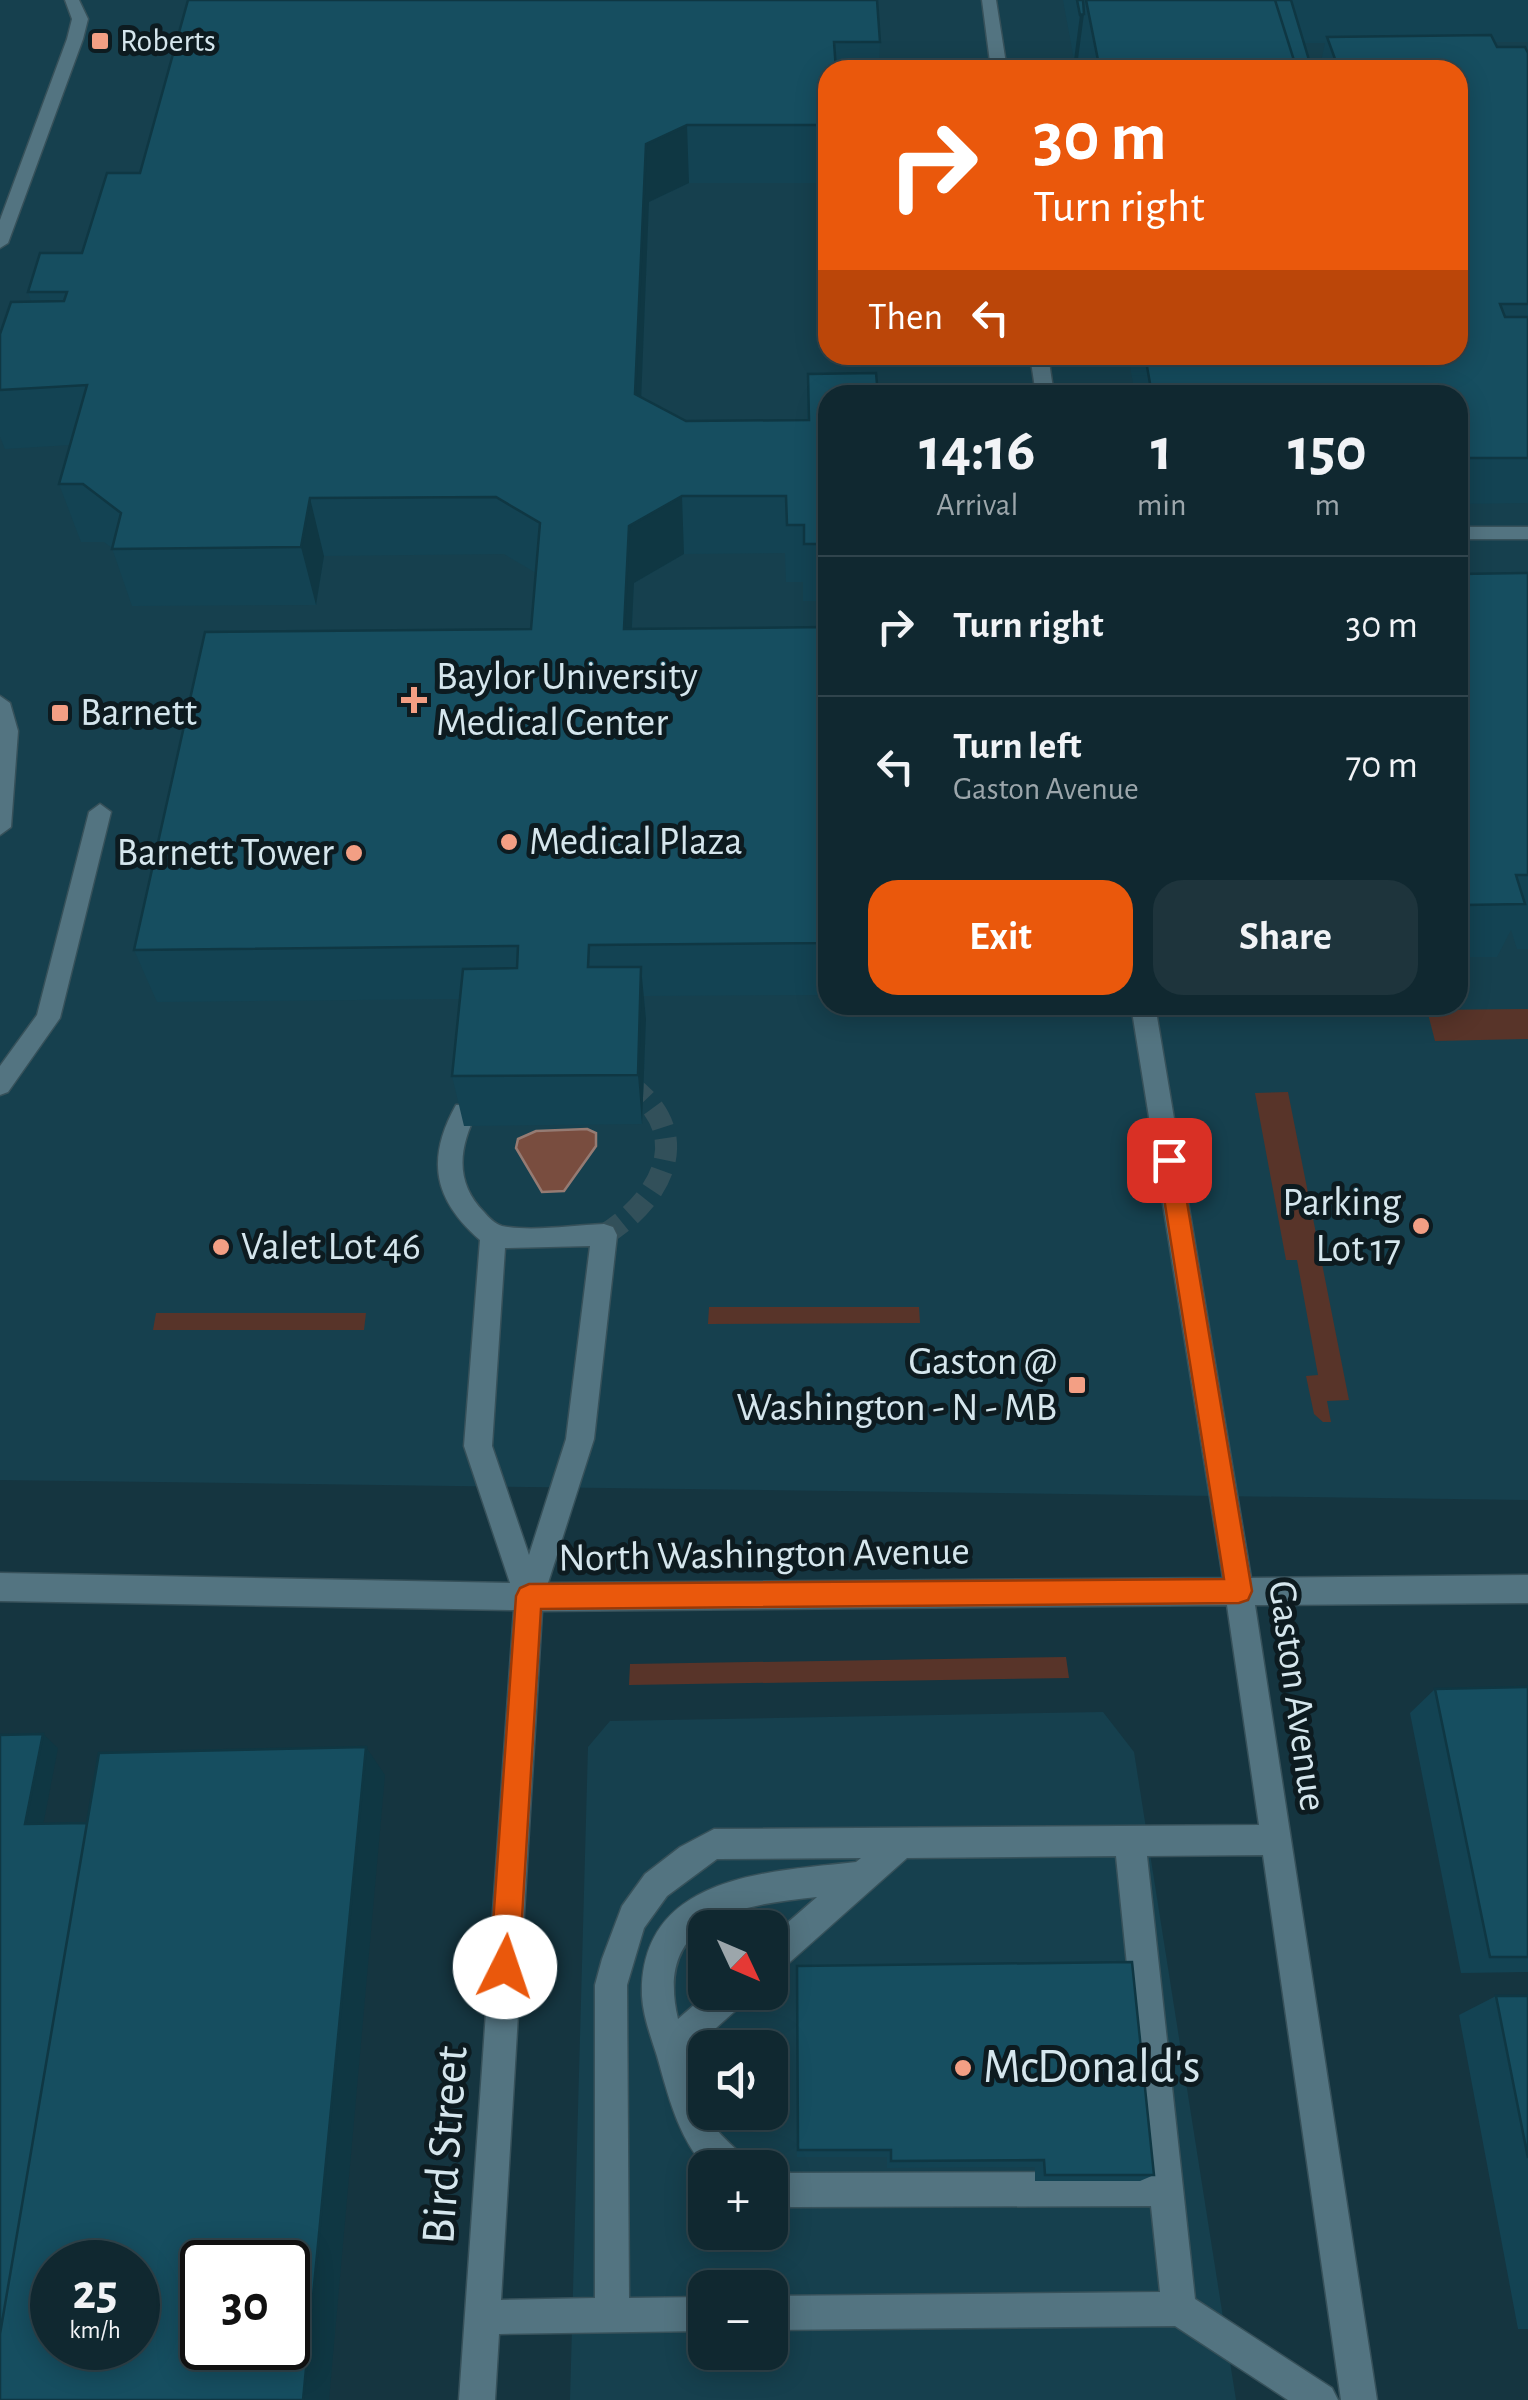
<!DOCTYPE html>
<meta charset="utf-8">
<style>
:root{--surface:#102830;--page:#1e343c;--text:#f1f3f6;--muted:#9ca6ab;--line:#30444c;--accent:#ea580c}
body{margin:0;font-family:"Alegreya Sans",sans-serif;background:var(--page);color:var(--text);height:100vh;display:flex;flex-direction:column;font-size:38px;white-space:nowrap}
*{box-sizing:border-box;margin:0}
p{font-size:32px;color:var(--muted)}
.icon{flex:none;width:55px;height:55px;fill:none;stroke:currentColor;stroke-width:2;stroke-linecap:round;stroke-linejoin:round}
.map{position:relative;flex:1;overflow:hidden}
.panel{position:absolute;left:818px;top:385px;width:650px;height:630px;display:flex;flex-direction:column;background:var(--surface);border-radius:30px;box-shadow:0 5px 25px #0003,0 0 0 2px var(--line)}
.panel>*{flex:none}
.banner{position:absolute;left:818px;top:60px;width:650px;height:305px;border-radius:30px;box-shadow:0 5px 25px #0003,0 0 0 2px var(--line);background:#ea580c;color:#fff;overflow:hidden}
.needle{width:65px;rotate:134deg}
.buttons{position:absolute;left:688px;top:1910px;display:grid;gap:20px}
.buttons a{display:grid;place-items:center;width:100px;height:100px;border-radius:20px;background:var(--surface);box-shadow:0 5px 25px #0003,0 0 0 2px var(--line);font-size:50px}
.speed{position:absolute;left:30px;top:2240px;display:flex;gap:20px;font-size:50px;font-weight:700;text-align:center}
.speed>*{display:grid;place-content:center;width:130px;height:130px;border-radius:50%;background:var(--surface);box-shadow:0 5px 25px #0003,0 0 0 2px var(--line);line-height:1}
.speed small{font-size:25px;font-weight:400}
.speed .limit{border:5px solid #111;border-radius:15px;background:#fff;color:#111}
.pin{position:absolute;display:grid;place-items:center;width:85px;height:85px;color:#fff;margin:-42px;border-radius:20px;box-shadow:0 5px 15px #0006}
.me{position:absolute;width:110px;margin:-55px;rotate:4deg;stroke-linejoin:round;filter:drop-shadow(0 0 8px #0008)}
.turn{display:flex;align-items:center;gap:35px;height:210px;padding:0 50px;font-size:45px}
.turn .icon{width:130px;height:130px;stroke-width:2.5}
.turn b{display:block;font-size:70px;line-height:85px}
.then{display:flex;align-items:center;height:95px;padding:0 50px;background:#0003;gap:20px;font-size:38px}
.eta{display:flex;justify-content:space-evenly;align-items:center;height:170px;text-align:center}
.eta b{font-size:60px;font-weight:600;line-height:70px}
.action{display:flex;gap:20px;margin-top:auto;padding:20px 50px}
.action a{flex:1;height:115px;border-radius:30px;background:var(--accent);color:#fff;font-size:40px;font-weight:600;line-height:115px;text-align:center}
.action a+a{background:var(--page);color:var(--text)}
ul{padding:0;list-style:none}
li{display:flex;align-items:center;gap:30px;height:140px;padding:0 50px;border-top:2px solid var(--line)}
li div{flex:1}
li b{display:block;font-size:38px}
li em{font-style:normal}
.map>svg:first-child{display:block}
</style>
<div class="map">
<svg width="1528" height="2400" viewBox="0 0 1528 2400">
<rect width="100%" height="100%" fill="#153540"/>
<path fill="#16404e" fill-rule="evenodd" d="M0,0H1528V1500L0,1480ZM828,70H1458V355H828ZM828,395H1458V1005H828Z
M1103,1712L1134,1752L1236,2400H570L588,1747L610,1721ZM705,1928H770V1992H705ZM705,2048H770V2112H705ZM705,2168H770V2232H705ZM705,2288H770V2352H705Z"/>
<path fill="#583429" d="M1528,1009V1039L1435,1041L1427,1010Z
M1288,1092L1349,1400L1327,1401L1331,1422H1323L1314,1414L1306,1376L1318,1375L1297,1260H1286L1255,1093Z
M709,1307H919L920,1323L708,1324Z
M156,1313H366L364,1330H153Z
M1066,1657L1069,1678L629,1685L630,1664Z"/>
<path fill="#794d3f" stroke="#957b73" stroke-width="2.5" d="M587,1129L596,1133V1146L564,1191L542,1192L516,1148L518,1139L536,1131Z"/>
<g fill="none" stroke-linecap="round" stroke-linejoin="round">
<path stroke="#32505a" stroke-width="22" stroke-dasharray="22 11" stroke-linecap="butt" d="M604,1235C669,1194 697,1125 618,1078"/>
<g stroke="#37515a" stroke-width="3">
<path id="minor" d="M65,0H79L88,19L83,39L8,243L0,248V220L67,39L72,19Z
M982,0H996L1007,70H991Z
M1030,355H1048L1054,395H1036Z
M1458,527H1528V539H1458Z
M0,696L10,703L18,731L11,827L0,835Z
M100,804L111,812L60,1018L8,1092L0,1095V1066L37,1015L89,812Z
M1131,1005H1155L1251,1578L1528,1575V1603L1255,1605L1377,2400H1341L1263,1855L1147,1856L1195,2299L1332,2388L1338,2400H1288L1175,2326L770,2330V2296L1160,2292L1151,2206L791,2207L770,2202V2168L791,2173L1148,2172L1116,1856L907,1858L781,1970L770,1975V1938L817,1897C739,1905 654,1918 678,2019L709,1992H749L744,2003L688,2053C696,2081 702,2107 717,2130C728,2144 743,2152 749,2168H706C678,2137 668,2095 657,2056C651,2037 643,2016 642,1996C639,1875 767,1872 856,1862L861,1858L717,1859L667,1896L644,1928L627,1985L629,2298L705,2297V2331L499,2334L495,2400H459L514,1610L0,1601V1573L510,1583L464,1446L480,1240C433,1199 426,1159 456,1105H474L477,1112C459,1147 454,1182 484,1212C489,1218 495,1224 502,1226C533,1232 572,1225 604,1224L613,1227L617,1235L594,1439L548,1583L1223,1578ZM590,1246L566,1439L529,1555L492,1446L505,1248ZM1227,1605L1259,1825L714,1829L680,1847L645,1874L622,1906L602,1959L595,1985V2298L501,2300L542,1611Z"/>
</g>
<use href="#minor" fill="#537481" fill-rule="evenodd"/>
</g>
<path fill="#134353" d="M188,0L880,42L879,70H828V183H689L649,202L641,397L686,421L807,420L808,374L828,395V601H803V582H786L785,553L684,554L634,583L632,628L828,627V995L644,996L646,1019L642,1124L464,1126L452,1076L460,999L157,1002L134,950L531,629L536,573L504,554L324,556L316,605L132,606L112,548L104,542H81L59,484L70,445L5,449L0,437V334L31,301L28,292L82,253L140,173Z
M1063,0H1528V42H1495L1497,47L1528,53V503L1458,504V395H1135L1128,355H1458V70H1319L1325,43H1304L1312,70H1081L1078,57V59L1074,60Z
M1528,571V949H1517L1511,930L1497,957H1458V574L1527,573Z
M1528,1687V1972L1461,1973L1410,1713L1435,1689Z
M797,1966L1154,2175L1140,2181H1035V2167L887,2168V2157H797Z
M1496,1996H1528V2329H1518L1459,2015Z"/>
<path fill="#0f3743" d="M1084,14L1078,59L1074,60L1080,15Z
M687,125L689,183L649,202L639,452L635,394L646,144Z
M682,496L684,554L634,583L629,685L624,629L629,526Z
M310,498L324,556L316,605L301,547Z
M641,967L646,1019L642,1124L638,1075Z
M43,1734L58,1748L41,1836L25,1824Z
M366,1747L385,1775L329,2400H303Z"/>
<path fill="#164e60" stroke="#0f3743" stroke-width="2.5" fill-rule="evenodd" d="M188,0H877L880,42H834L836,70H828V125H687L646,144L635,394L686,421L809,420L808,374L876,373L878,395H828V544H804V525H787L786,496H682L629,526L624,629L828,627V943L589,945L588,967H641L638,1075L452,1076L463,969L517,968L518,946L134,950L205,632L531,629L540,523L496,497L310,498L301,547L112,549L121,513L83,484H59L87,385L0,390V334L11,302L64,301L67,292H28L40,253H82L107,173H140Z
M1077,0H1083L1084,14L1080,15Z
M1086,0H1275L1297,70H1100Z
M1275,0H1291L1312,70H1297Z
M1491,35L1497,47H1525L1528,53V304H1500L1505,317H1528V458H1458V395H1152L1145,355H1458V70H1339L1327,37Z
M1528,573V875H1516L1525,904L1464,905L1458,885V574Z
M1528,1687V1957H1490L1435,1689Z
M43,1734L25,1824L87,1823L0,2334V1735Z
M366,1747L303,2400H0V2334L99,1753ZM52,2262H138V2348H52ZM202,2262H288V2348H202Z
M1132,1962L1154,2175H1045L1044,2160L891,2161V2150H798L797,1966Z
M1496,1996H1528V2158Z"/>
<path fill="#ea580c" stroke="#983908" stroke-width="2.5" d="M1169,1151L1180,1160L1252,1591L1248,1600L1239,1603L541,1609L519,1967L515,1977L505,1982L495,1977L490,1967L516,1596L520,1588L529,1584L1224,1579L1158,1160Z"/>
<g fill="#f39f84" stroke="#0d1b20" stroke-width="4">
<rect x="90" y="31" width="20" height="20" rx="5"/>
<path d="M409 685h10v10h10v10h-10v10h-10v-10h-10v-10h10z"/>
<rect x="50" y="703" width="20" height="20" rx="5"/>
<circle cx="509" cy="842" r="10"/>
<circle cx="354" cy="853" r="10"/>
<circle cx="1421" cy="1226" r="10"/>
<circle cx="221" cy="1247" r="10"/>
<rect x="1067" y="1375" width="20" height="20" rx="5"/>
<circle cx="963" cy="2068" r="10"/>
</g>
<g text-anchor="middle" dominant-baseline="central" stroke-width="10" stroke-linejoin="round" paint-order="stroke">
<g font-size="32" fill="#d5e6ed" stroke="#0d1b20" text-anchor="start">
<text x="120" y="41">Roberts</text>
</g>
<g font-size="40" fill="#d5e6ed" stroke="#0d1b20" text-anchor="start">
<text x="436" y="677">Baylor University<tspan x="436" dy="46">Medical Center</tspan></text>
<text x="80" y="713">Barnett</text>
<text x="529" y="842">Medical Plaza</text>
<text x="334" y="853" text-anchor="end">Barnett Tower</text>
<text x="1401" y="1203" text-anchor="end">Parking<tspan x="1401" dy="46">Lot 17</tspan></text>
<text x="241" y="1247">Valet Lot 46</text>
<text x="1057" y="1362" text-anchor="end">Gaston @<tspan x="1057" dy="46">Washington - N - MB</tspan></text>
</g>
<g font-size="40" fill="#d5e6ed" stroke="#0d1b20">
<text transform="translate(764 1555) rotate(-1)">North Washington Avenue</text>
<text transform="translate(1297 1696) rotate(82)">Gaston Avenue</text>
</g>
<g font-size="48" fill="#d5e6ed" stroke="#0d1b20" text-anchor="start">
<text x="983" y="2068">McDonald's</text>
</g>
<g font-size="48" fill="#d5e6ed" stroke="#0d1b20">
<text transform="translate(446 2145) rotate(-86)">Bird Street</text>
</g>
</g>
</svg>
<div class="buttons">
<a><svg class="needle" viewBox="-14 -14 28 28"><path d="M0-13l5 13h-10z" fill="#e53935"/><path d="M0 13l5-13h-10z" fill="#9ca6ab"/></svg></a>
<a><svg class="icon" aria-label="sound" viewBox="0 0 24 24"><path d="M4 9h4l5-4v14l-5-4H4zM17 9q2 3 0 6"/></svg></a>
<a>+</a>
<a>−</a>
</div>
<div class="speed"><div>25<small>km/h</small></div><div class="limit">30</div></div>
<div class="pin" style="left:1169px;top:1160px;background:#d93025"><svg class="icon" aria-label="arrive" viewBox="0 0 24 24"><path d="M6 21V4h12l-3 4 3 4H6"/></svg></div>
<svg class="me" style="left:505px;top:1967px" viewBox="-20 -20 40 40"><circle r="19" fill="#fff"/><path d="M0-13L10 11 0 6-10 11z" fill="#ea580c"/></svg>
<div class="banner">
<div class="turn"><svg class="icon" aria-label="right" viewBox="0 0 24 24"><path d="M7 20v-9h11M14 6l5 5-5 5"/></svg><div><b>30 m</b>Turn right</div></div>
<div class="then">Then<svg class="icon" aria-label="left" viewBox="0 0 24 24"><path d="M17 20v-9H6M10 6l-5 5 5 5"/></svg></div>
</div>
<section class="panel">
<div class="eta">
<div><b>14:16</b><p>Arrival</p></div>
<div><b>1</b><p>min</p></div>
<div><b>150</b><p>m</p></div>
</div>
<ul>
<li><svg class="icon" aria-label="right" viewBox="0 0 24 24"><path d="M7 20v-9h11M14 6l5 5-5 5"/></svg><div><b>Turn right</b></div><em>30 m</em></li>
<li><svg class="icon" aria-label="left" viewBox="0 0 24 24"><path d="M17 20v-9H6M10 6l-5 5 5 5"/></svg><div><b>Turn left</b><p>Gaston Avenue</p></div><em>70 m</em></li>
</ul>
<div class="action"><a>Exit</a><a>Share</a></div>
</section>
</div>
